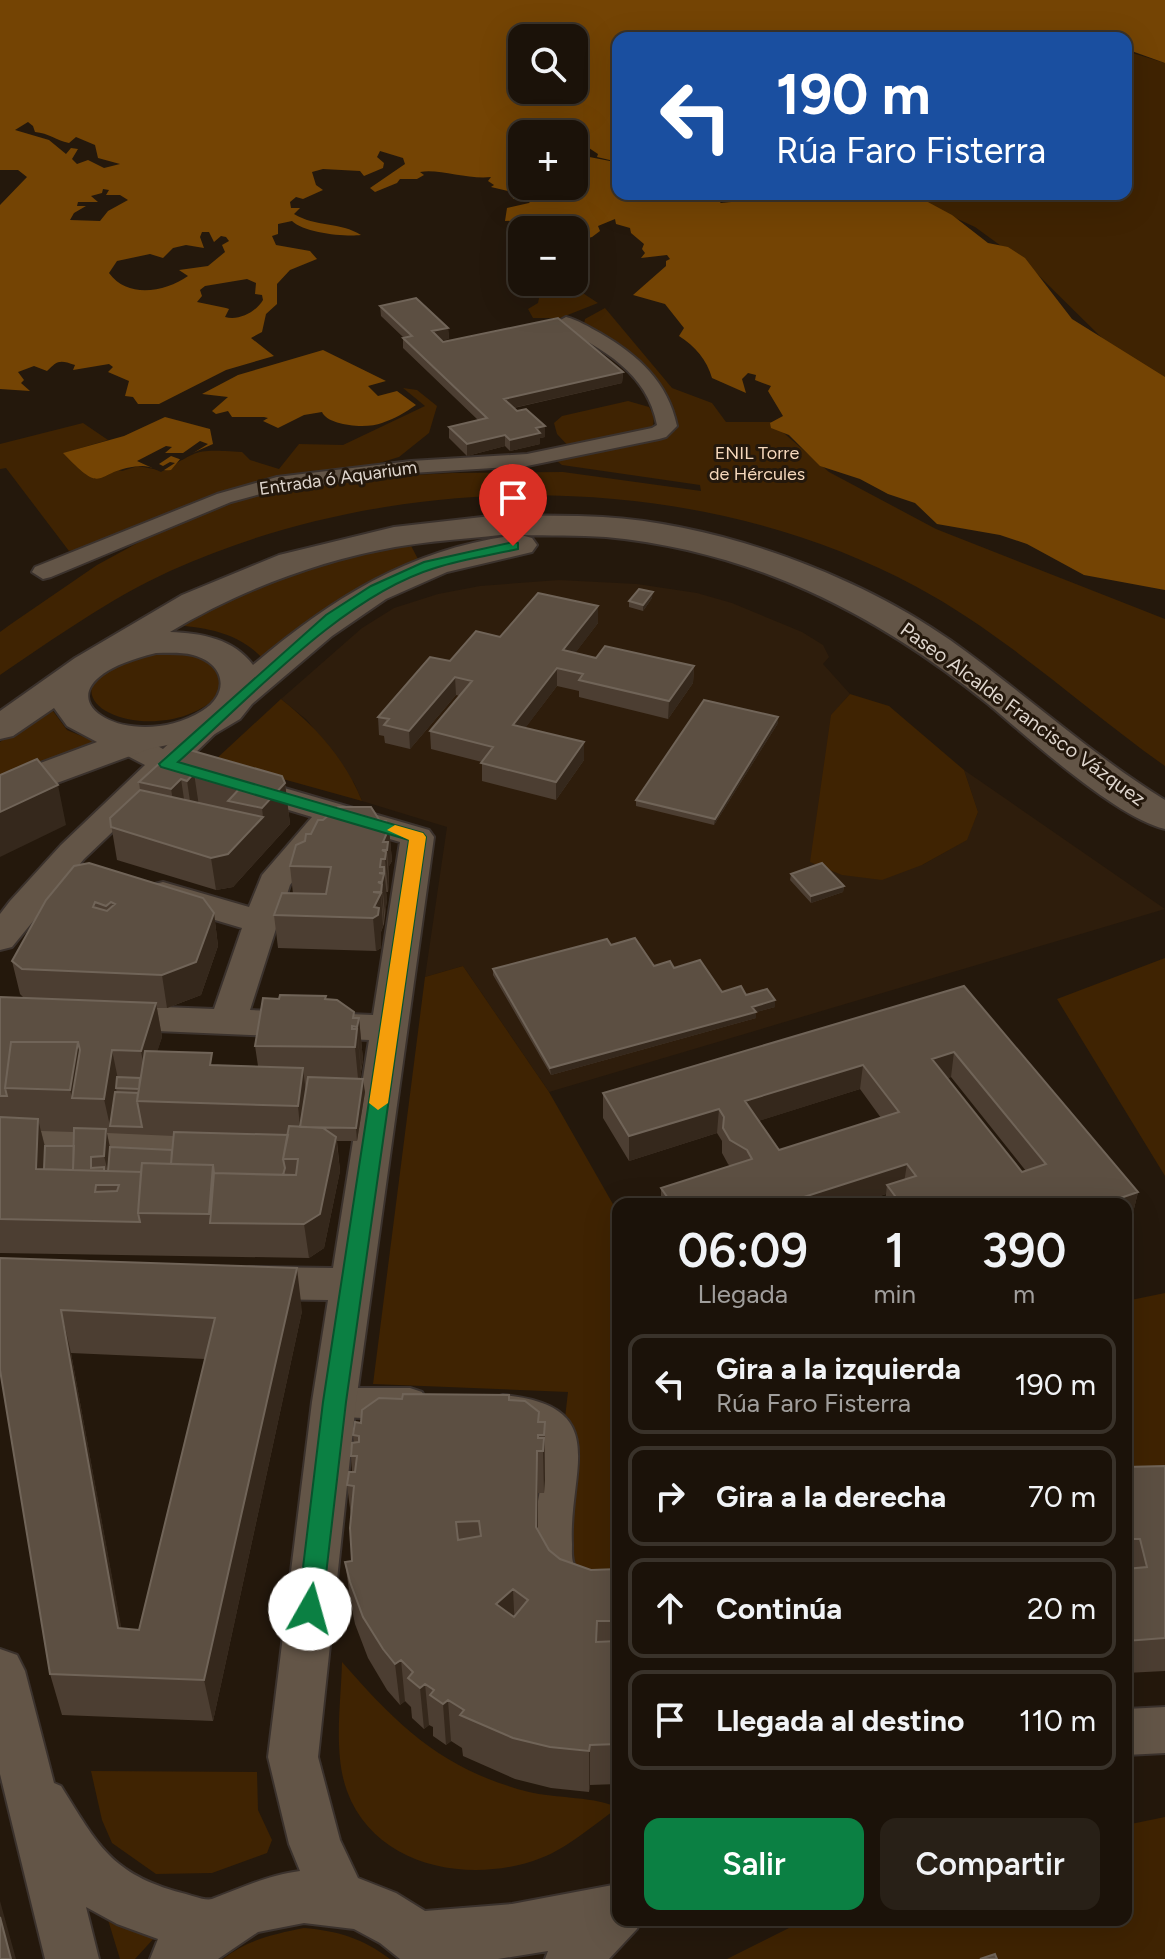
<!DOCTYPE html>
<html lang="es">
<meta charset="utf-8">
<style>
:root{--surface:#1b1209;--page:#282017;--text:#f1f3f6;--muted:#a09e9c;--line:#39322a;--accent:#0b8043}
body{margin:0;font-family:Figtree,sans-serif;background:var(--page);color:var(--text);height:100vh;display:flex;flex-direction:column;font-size:30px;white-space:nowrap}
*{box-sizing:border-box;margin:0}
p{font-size:26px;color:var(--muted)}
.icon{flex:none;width:44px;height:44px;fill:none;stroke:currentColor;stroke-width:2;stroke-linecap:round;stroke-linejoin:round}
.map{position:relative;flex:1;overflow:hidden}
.details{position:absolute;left:612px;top:1198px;width:520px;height:728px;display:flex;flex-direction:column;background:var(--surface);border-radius:16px;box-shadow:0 8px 32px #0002,0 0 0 2px var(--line)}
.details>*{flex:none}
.banner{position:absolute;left:612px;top:32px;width:520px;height:168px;border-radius:16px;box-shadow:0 8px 32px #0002,0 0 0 2px var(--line);background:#1a4fa0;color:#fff;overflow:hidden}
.fabs{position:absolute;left:508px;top:24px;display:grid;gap:16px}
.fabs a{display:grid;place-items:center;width:80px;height:80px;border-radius:16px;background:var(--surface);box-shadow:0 8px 32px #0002,0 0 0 2px var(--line);font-size:40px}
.pin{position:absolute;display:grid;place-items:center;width:68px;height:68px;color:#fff;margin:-82px -34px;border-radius:50% 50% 50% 0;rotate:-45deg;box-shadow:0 0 8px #0007}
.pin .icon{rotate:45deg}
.me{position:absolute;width:88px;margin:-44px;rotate:7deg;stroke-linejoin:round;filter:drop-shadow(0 0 6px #0008)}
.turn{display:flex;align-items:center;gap:28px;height:168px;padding:0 32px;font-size:36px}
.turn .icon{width:104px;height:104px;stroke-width:2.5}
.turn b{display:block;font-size:56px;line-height:68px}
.eta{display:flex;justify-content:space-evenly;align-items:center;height:136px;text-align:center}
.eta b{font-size:48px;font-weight:600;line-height:56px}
.action{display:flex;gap:16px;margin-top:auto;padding:16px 32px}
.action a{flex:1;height:92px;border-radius:16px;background:var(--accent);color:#fff;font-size:32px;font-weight:600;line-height:92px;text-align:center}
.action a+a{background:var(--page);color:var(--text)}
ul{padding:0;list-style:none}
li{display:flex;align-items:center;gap:24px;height:100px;margin:0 16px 12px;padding:0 16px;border:4px solid var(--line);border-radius:16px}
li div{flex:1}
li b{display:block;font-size:30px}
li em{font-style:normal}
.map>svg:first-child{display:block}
</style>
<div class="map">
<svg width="1165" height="1959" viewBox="0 0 1165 1959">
<rect width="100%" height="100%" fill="#24180c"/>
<path fill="#2e1d0c" d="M559,580L637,584L697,593L732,603L802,632L823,645L829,657L823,664L850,694L831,716L922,865L966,840L978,812L964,770L1165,909L549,1092L463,966L425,977L447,827L362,801L354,783L307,720L281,699L362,628L394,608L438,594L480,586Z"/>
<path fill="#3f2302" d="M1126,51L1165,63V386L1102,338L1030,267L975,227L903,194H1126Z
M548,286L578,290L598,303L560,318H533L528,309L538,303L541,288Z
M605,308L672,388L712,403L726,422H771L829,472L936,529L1165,619V766C1082,707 1005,634 915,586C692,467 398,468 170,571C109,599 55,638 0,675V632L11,624L97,565L165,528L248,496L282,487L337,479L452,473L563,472L701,491L700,485L562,465L557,461L662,437L676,430C681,386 614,347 584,324L585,319Z
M403,388L417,390L437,406L429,433L399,457L376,464L285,477L231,489L90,547L69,551L6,468L0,469V444L83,423L108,440L64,453L122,471L138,466L164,471C201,448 198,450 242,452L250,460L279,469L299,444L343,445L425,406Z
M628,401L649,407L654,416L653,428L571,449L557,434L554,423L562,416Z
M408,540L419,561C355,586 316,617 263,659C239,632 204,627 170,625L251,583Z
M146,652H190L221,667L222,692C169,750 50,711 106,668C116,660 134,656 146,652Z
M850,694L889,706L964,770L978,812L967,840L922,865L882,880L842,875L810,862L831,715Z
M281,699C316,727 345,759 362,801L215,760Z
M50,707L67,730L101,744L0,782V742Z
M1165,958V1176L1057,999Z
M463,966L549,1092L618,1213V1590L561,1578L562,1444L568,1392L373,1384L425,977Z
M1165,1293V1485H1126V1301Z
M342,1662C399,1727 443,1770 529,1792C553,1798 600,1797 618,1808C594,1824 568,1848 541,1858C472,1885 375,1868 347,1791C333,1753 341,1703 342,1662Z
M91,1771L257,1772L258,1810L272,1840L267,1853L212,1873L156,1874L112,1843L102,1820Z
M1165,1817V1959H727L805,1920H1126V1825Z
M105,1910L166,1925L135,1959H120Z
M304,1928C338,1931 362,1938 390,1959H223C247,1940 274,1934 304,1928Z"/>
<path fill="#744404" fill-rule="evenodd" d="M0,0H1165V63L1126,49V38H618V162L597,157L598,154L589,148L577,151L579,155L610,161L618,167V194H703L714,197L721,203L741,201L725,194H903L926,201L952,215L988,243L1008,247L1025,258L1072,319L1165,377V590L1084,575L1027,544L1000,535L937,524L915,503L888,494L860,479L820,466L789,435L771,428L770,423L783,416L768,391L771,386L755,380L756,375L748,373L742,379L746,393L712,378C707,360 695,346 679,336L684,328L665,304L633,295L666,266V261L670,259L667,255L641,258L645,253L642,249L644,244L631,233L630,228L616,224L615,219L598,226L600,231L592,237L574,242V230H552L555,226L538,224L539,220L505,221L507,208L529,203L534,197H525L520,192L519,197L513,199L512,192L491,187L494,185L488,181L491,177C469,180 438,168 420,172L424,175L417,179H400L397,183L375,192L370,188L405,164L403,158L380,151L377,157L384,163L383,168L364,176L360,171L323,169L312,172L316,185L323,190L303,199L296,197L290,202L291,208H300L294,214C315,227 341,222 361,235C345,237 304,233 292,221L278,224V234L272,236L276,245L310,251L317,259L290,270L277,284V304L266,314L262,332L251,338L274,356L226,370L159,404H138L133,397L125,396L129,381L108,372L113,367L109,364L73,370L75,365C59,359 57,361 47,371L34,366L18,372L24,380L21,383L30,391L0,389V205L27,177L18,170H0ZM522,38H574V90H522ZM28,122L33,126L35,132C49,133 55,140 69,143L76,137L95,145L98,158L120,164L104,168L88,160L77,164L72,159L78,149L71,148L66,154L49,140L15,130ZM574,134V186H522V134ZM103,189L109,190L106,195H120L128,200L108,211L100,221L70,220L74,213L86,206H77L78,202H98L91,196L102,193ZM202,232H209L214,242L221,236L226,237L229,241L222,245L225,252L208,266L179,270L188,276C165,292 128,299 109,273L117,261L150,254L163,258L173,248L186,245L204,248L200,237ZM247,279L256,283L255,294L262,295L263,300C256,312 239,321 225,317L229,309L226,308L197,302L202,296L200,290L205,286Z
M323,350L386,381L368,386L378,396L397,391L416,405C406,412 394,419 382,423C367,429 328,426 322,412L304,415L278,428L263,421L268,418L264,417H232L228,411L216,414L212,411L228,397L202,394L238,375Z
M165,417L210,429L213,444L181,458L171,470C160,472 151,465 140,466C92,470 107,499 63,453L124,436Z"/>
<path fill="#24180c" d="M200,441L208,444L182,460L171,456L159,464L163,466L170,462L175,463L161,472L137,461L166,446L172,447L165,453H183Z"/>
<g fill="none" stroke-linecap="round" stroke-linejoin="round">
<g stroke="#3b322d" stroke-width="4">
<path id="pedestrian" d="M566,317C578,320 589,327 600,333C638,355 668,382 677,426L666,437L659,439L527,466L411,473L279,489L231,502L51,577L43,579L32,572L35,567L217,494L277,477L411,461L527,454L652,428L657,425C647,372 603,350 560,326L557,322Z
M334,1388H410L422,1392L427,1402L422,1412C399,1420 345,1420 322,1412L317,1402L322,1392Z
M503,1395C614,1406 568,1470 572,1544C572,1552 571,1562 576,1568C586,1579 606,1574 618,1574V1606L583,1607L550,1592C546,1582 540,1573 537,1563C525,1522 551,1478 541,1436L527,1426L491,1419L486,1409L491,1399Z"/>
</g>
<g stroke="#3b322d" stroke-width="4">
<path id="minor" d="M213,711L224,713L229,720L188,760L429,830L434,837L356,1402L318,1757L340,1840L358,1878L396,1893L425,1911L512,1904L618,1884V1920H641L637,1929L609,1959H545L548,1951L498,1959H400L380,1943L354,1929L304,1923L258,1932L218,1959H150L158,1939L117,1924L86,1907L99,1959H45L0,1774V1649L17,1655L25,1671L54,1783L61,1786C98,1845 111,1874 182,1893C191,1895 204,1901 212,1899C242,1888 268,1875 300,1871L289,1844L268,1757L312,1402L328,1300L250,1299L235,1294L229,1283L235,1272L250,1267L333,1268L369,1040L110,1029L97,1026L92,1017L97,1008L110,1005L214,1009L242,928L151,901L146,893L151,885L163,882L249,907L262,875L312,817L172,775L84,859L12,947L0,950V914L10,901L61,845L145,765L118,751L103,735L108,728C129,723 144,740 163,749L202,713ZM338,824L400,842L373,1015L250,1010L290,885Z
M0,1128L222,1135L236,1139L242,1149L236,1159L222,1163L0,1156Z
M1165,1707V1753L1126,1755V1709Z"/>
</g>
<g stroke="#3b322d" stroke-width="4">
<path id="secondary" d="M500,515C534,516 569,515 603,517C719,524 856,574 950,640C1023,692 1089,753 1165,800V829C1115,817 1030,739 988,704C875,613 753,551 606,537C578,535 549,536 521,535L532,538L537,545L532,552L447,572L386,599L332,636L252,704L240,719L213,735L149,749L0,804V778L97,742L67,726L54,708L13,736L0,739V711L75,658L182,595L279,555L394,527ZM500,535H517C411,548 332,598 253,665C234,639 202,633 170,632C238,591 317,561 395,547C430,541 465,539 500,535ZM156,653C168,653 182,652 193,655C226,664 230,694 202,711C124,759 16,687 156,653Z"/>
</g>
<use href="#pedestrian" fill="#635547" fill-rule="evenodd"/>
<use href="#minor" fill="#635547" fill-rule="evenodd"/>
<use href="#secondary" fill="#635547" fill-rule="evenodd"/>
</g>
<path fill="#4c3e32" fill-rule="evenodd" d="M380,306L448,328L449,339L441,340L443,342L623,372L622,383L514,408L545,437L540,438V444L510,451L505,446L467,456L449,438V427L478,420L403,348V337L381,316Z
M652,598L643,611L629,607V601Z
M598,606V623L575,653L596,658L694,666L693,683L668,719L579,697V691L557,686L525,728L584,742V760L556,800L482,781V762L431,749L430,731L460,696L456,695L410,749L385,743L384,736L379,735L378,717L450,661L500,637Z
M778,723L714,825L636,806V800Z
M173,751L285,783L290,824L233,887L216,890L117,860L110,818L140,790L139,782Z
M386,828H389L392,861L389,866V882L388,892H386L387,899L384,924L381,932V948L376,951L278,948L274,915L293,894L290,866L305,841L311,834Z
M74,866L214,913L218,946L201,995L167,1008H157L162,1037L157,1051L214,1065L258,1066L255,1046L326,999L354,1012V1018H359L363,1060L360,1078L365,1092L357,1141H337L340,1171L324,1248L309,1258L0,1253V997L24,998L20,994L12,961ZM41,1131L74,1132V1146H45ZM107,1133L174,1136L172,1150L110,1147Z
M791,874L844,886L843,892L811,903L790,880Z
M611,945L654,966L674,968L722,992L746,995L775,1000V1007L756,1012V1018L551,1075L493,975V969Z
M964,986L1138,1192L1132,1217L1126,1219V1204H885L886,1194L856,1204H661V1188L730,1166L728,1164L722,1153V1141L717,1133L629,1161L603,1118V1093ZM951,1077L1026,1171L1022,1172L947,1078ZM860,1089L881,1118L779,1150L758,1121Z
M0,1258L302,1311L213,1721L62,1715L50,1674ZM71,1353L205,1359L139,1630L121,1628Z
M402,1399L509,1400L539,1422H545V1465L544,1493H538V1529L549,1550L560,1559L591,1570L618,1569V1784L590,1785L589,1792L551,1788L515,1779L463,1756L462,1748L451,1741L446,1745L433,1736V1727L429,1725L424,1729L412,1718L411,1707L405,1701L400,1705L387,1690L368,1658L355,1624L351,1604L345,1562L352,1561L351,1516L347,1485L352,1472L351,1456L354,1443L353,1435L361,1423Z
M1165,1466V1671L1126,1673V1467Z"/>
<path fill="#35281c" d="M448,328L449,339L432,342V331Z
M623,372L622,383L504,410V399Z
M545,426V437L540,438V444L510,451V440L536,428Z
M505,435V446L467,456V444Z
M653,592L652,598L643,611V605Z
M598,606V623L564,668L563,650Z
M694,666L693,683L668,719L669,701Z
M557,668V686L514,743L513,725Z
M455,677L456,695L410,749L409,731Z
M778,717V723L714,825L715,819Z
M584,742V760L556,800V782Z
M194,773L200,813L193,821L187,781Z
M181,779L187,819L178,829L171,789Z
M285,783L290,824L233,887L216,890L211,858L263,817L262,808Z
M58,785L66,825L0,857V812Z
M386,821L387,834L389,828L392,861L389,866V882L387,850L383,842Z
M386,852L389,884L388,892L385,859Z
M384,867L387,899L386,906L384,873Z
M384,874L386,907L385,915L382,882Z
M382,884L384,917V924L381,892Z
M844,886L843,892L811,903V896Z
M381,893L383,926L381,932V948L376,951L373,918L374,907Z
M214,913L218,946L201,995L167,1008L162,975Z
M775,1000V1007L756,1012V1018L551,1075L550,1068Z
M156,1003L162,1037L147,1084L141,1051Z
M359,1018L363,1060L361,1069L357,1027Z
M357,1029L361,1071L359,1089L355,1047Z
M78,1042L87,1084L72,1098L70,1090Z
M112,1050L119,1084L116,1088L117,1095L110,1126L104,1099Z
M954,1052L951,1077L928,1084L932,1059Z
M863,1065L860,1089L743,1126L745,1101Z
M303,1068L307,1101L300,1127L298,1106Z
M363,1079L365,1092L357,1141L356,1128Z
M719,1109L717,1133L629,1161V1136Z
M38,1119L46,1152L45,1180L36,1169Z
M106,1129L111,1153L110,1180L104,1156Z
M336,1137L340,1171L324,1248L309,1258L304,1224Z
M907,1164L903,1189L887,1185L886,1194L856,1204H782Z
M213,1165L220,1207L210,1223L209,1214Z
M1138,1192L1132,1217L1126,1219V1204H1103Z
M297,1268L302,1311L213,1721L204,1680Z
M61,1310L71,1353L129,1669L118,1628Z
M544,1438L545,1480L544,1493L543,1451Z
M537,1451L538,1493L537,1568L536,1527Z
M513,1589L515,1631L496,1604Z
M401,1660L405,1701L400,1705L395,1664Z
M425,1684L429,1725L424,1729L420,1688Z
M448,1700L451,1741L446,1745L443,1704Z
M590,1745V1785L589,1792V1751Z
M0,1901L16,1959H11L0,1917Z"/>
<path fill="#5c4f42" stroke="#706458" stroke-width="2" fill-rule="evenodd" d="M416,298L448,328L432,331L443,342L558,318L623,372L504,399L517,411L526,409L545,426L536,428L540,433L510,440L505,435L467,444L449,427L487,418L403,338L412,336L380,306Z
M639,589L653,592L643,605L629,601Z
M538,593L598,606L563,650L596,658L605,646L694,666L669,701L579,680L583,674L557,668L513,725L584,742L556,782L481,763L493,747L430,731L472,681L455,677L409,731L384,725L389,719L378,717L430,657L450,661L476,631L500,637Z
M704,700L778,717L715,819L636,800Z
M186,749L282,776L285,783L262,808L228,801L242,786L194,773L187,781L181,779L171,789L139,782L173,751Z
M37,759L58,785L0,812V775Z
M140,790L263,817L228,854L211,858L111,827L110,818Z
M338,807H371L380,821H386L384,827L389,828L383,842H388L387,850H382L386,852L385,859H381L380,867H384V873H379L384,874L382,882H378L382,884L381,892H373L381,893L374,907L379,908L378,915L373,918L274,915L282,893L326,894L331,867L290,866L296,845L305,841L306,834H311L318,820H323Z
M89,863L203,898L214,913L196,962L162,975L22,969L12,961L46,900L74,866ZM95,902L106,906L111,902L115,904L107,911L93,907Z
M822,863L844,886L811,896L791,874Z
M635,938L654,966L670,961L674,968L700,960L722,992L741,986L746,995L767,989L775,1000L752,1007L756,1012L550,1068L493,969L607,939L611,945Z
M964,986L1138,1192L1103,1204H901L887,1185L916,1176L907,1164L782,1204H672L661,1188L752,1159L747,1150L730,1140L723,1128L724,1117L719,1109L629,1136L603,1093ZM954,1052L1046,1164L1022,1172L932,1059ZM863,1065L899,1112L779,1150L745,1101Z
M280,995L326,996L325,999L337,1000L354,1012L353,1018H359L357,1027L352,1026V1029H357L355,1047L255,1046L263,998L279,999Z
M0,997L156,1003L141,1051L112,1050L104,1099L72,1098L80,1050L78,1042H11L5,1088L7,1096H0Z
M11,1042H78L70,1090L5,1088Z
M145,1051L212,1053L210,1065L303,1068L298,1106L137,1101Z
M117,1077L140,1078L139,1089L116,1088Z
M308,1077L363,1079L356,1128L300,1127Z
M115,1092L138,1093L137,1101L142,1127L110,1126Z
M0,1117L38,1119L36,1169L141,1172L138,1213L140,1222L0,1219ZM96,1185H119L117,1191L95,1192Z
M289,1126L323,1128L336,1137L320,1214L304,1224L210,1223L214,1173L296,1175L298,1159H283Z
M74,1128L106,1129L104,1156L91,1157V1168L104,1167V1171L73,1170Z
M174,1132L288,1135L283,1159L285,1168L283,1175L214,1173L213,1165L171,1164Z
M45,1146H74L73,1170L44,1169Z
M110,1147L172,1150L171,1164L142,1163L141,1172L108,1171Z
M142,1163L213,1165L209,1214L138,1213Z
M0,1258L297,1268L204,1680L50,1674L0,1370ZM61,1310L215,1318L139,1630L118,1628Z
M403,1394L509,1395V1400L525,1401L539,1412L538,1422H545L544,1435H538V1438H544L543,1451H537L536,1527L549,1550L560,1559L591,1570L618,1569V1639L615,1621H597L596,1642L618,1641V1744L590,1745L589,1751L550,1747L513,1738L460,1715L464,1710L448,1700L443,1704L430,1695L434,1690L425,1684L420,1688L408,1678L413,1672L401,1660L395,1664L383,1649L363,1617L350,1582L345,1562L352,1561L350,1528L354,1486L347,1485L349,1472H355L357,1456H351L352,1443L359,1442V1436L353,1435L355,1422L361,1423L362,1410L379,1398L402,1399ZM479,1521L481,1536L458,1540L456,1522ZM513,1589L528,1600L514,1617L496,1604Z
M1165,1466V1638L1126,1641V1569L1147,1567L1140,1539H1126V1467Z
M0,1917L11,1959H0Z
M995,1954L997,1959H980Z"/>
<path fill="#0b8043" stroke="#07532c" stroke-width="2" d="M513,542L518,543V549C491,555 462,559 435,568C343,596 250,698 178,762L423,833L426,837L346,1402L322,1609L319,1617L310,1620L302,1617L298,1609L323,1402L409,840L161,767L159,764L326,615L371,586L424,562Z"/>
<path fill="#f59e0b" d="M395,825L423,833L426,837L388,1103L378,1110L369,1103L409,840L387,830Z"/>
<g text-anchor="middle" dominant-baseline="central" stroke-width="6" stroke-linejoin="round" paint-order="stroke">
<g font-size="18" fill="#f6d8bc" stroke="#24180c">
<text x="757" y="453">ENIL Torre<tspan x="757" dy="21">de Hércules</tspan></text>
</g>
<g font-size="18" fill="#ded5cd" stroke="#24180c">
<text transform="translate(338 478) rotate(-8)">Entrada ó Aquarium</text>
</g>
<g font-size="20" fill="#ded5cd" stroke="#24180c">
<text transform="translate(1023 714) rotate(36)">Paseo Alcalde Francisco Vázquez</text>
</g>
</g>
</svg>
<div class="fabs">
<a><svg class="icon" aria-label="search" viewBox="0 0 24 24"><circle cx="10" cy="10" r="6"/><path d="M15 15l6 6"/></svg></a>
<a>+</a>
<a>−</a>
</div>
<div class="pin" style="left:513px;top:546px;background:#d93025"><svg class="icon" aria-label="arrive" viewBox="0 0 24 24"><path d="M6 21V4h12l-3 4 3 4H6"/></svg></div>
<svg class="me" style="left:310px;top:1609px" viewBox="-20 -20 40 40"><circle r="19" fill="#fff"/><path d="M0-13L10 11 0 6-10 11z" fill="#0b8043"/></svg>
<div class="banner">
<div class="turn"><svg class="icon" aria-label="left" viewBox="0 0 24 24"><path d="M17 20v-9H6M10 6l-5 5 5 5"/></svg><div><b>190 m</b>Rúa Faro Fisterra</div></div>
</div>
<section class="details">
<div class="eta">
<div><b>06:09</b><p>Llegada</p></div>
<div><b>1</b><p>min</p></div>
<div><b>390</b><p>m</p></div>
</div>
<ul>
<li><svg class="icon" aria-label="left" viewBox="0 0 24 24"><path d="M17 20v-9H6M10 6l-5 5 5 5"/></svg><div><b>Gira a la izquierda</b><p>Rúa Faro Fisterra</p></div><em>190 m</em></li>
<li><svg class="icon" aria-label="right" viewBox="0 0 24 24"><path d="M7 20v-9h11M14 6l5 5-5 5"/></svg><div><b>Gira a la derecha</b></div><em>70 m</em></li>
<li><svg class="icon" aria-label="ahead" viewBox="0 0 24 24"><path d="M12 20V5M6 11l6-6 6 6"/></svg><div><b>Continúa</b></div><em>20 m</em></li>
<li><svg class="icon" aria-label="arrive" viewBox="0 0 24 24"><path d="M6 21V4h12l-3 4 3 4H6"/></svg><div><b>Llegada al destino</b></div><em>110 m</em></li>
</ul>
<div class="action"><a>Salir</a><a>Compartir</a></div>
</section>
</div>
